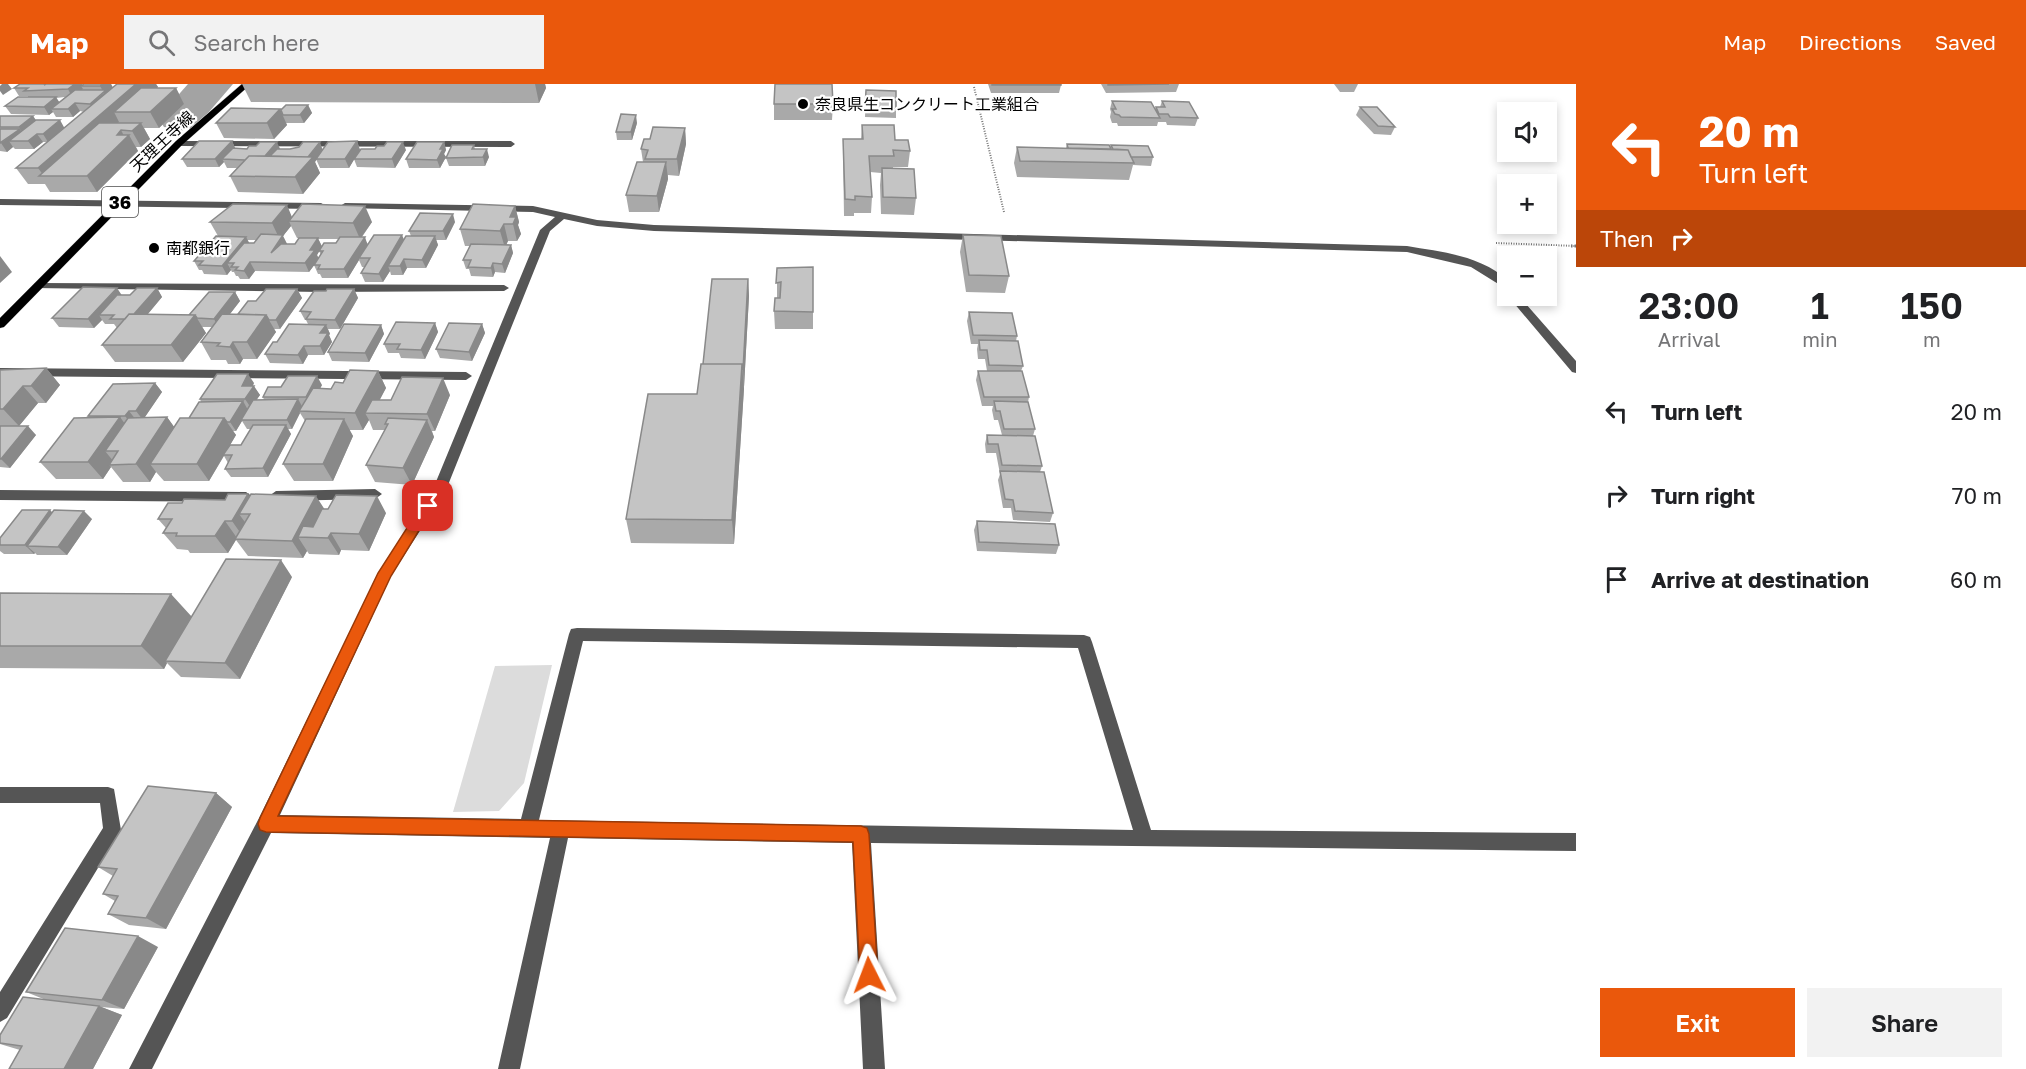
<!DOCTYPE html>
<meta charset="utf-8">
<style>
:root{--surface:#fff;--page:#f2f2f2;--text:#202124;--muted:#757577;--accent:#ea580c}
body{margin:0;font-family:"Golos Text","Noto Sans JP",sans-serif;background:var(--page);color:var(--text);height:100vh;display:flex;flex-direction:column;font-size:22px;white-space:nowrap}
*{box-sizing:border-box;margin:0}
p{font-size:20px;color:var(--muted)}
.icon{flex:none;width:33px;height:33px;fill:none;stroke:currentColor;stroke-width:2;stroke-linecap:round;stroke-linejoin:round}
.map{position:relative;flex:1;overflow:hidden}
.drawer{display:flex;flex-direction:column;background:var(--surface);width:450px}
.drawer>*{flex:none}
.hud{background:#ea580c;color:#fff;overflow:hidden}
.controls{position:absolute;left:1497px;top:18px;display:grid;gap:12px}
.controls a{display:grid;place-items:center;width:60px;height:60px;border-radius:0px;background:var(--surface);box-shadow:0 3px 9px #0003;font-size:30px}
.pin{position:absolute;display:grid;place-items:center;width:51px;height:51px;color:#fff;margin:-26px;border-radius:12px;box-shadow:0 3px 9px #0006}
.me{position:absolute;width:66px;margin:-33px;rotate:357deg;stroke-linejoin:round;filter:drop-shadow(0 0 4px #0008)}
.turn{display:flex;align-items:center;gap:21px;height:126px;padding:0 24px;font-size:27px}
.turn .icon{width:78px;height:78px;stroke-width:2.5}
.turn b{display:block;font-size:42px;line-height:51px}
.then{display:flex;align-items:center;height:57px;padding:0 24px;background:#0003;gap:12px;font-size:22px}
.eta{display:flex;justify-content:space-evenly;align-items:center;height:102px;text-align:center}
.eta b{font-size:36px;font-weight:600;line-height:42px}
.button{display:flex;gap:12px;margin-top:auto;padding:12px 24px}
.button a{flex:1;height:69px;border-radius:0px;background:var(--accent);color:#fff;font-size:24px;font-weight:600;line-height:69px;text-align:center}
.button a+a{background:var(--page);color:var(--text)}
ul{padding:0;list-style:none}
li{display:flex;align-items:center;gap:18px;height:84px;padding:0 24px}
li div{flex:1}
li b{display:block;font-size:22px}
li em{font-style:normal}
header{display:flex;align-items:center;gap:36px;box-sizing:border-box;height:84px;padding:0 30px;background:var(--accent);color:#fff}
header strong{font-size:28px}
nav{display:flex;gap:33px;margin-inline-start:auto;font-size:21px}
.search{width:420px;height:54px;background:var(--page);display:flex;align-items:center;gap:15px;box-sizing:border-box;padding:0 21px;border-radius:0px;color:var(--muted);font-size:22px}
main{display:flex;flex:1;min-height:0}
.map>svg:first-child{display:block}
</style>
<header>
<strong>Map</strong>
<div class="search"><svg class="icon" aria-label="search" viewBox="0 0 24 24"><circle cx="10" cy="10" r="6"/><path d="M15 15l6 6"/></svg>Search here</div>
<nav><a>Map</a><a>Directions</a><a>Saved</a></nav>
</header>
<main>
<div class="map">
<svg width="1576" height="985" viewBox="0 0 1576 985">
<rect width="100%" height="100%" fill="#fff"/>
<path fill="#dcdcdc" d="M552,581L524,699L499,727L453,728L495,582Z"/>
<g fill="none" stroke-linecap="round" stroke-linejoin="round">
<path fill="#a3a3a3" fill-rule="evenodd" d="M188,0H233L196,43L180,47L164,43L158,34Z"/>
<g stroke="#dbdbdb" stroke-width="1">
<path id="major" d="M242,0H251L182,61L4,243L0,244V234L176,57Z"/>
</g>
<path stroke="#777" stroke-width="2" stroke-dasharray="1 1.5" stroke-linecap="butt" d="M974,3L1004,128
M1496,159L1576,162"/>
<path stroke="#777" stroke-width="3" stroke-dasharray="1.5 2" stroke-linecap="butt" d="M1571,162H1576"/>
<path fill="#555" fill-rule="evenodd" d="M176,57H511L515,60L511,63L179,62L176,61Z
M0,115L321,119L326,122L321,125L0,121Z
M345,119L533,122L597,136L654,141L1407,162C1441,168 1481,171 1508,197V206L1471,183L1407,168L654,147L597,142L564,135L550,147L446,406L391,492L280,731L521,735L569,550L571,545L577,544L1084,551L1090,553L1092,558L1151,746L1576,749V767L871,759L885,985H863L852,759L568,754L520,985H498L550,754L271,749L152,985H129L259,734L378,490L433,405L540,146L555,133L533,128L342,124L340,122ZM583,557L1078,564L1133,746L539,736Z
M38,199L504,201L509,204L504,207L321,208L34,204V200Z
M1508,212H1519L1576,277V289L1572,288Z
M0,284L466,288L472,292L466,296L0,292Z
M375,405L382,410L375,415L276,417L269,412L276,407Z
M0,406L246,408L253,413L246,418L0,416Z
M0,703H108L114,705L121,746L7,934L0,938V908L103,744L100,719H0Z"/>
<use href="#major" fill="#000" fill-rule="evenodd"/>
</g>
<path fill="#a9a9a9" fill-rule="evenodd" d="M20,0H82V1L111,0L113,4L117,0H156L158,3L157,4H176L184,20L159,44H144L150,55L141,63H136L138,67L97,108H50L45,100H28L16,84L47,58H43L34,65H15L13,63L7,68L0,67V32H33L36,36L64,44L84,28L80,27L73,33H56L53,28L49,31L11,30L5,22L28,13V12H19L14,4ZM65,13L59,18L56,14Z
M242,0H545L546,4L539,19L251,18Z
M988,0H1061V1L1059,9H991Z
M1101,0H1179L1176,8L1106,9Z
M1334,0H1358L1354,8H1340Z
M866,6L896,25V34L865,33Z
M1112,17L1155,25L1156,23H1160L1162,17L1198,34L1195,42L1167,41L1166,38H1158L1157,42H1118L1117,39H1112L1110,33L1111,28L1110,25Z
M774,20H833L832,36H774Z
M308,21L312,29L304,39H286L287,41L274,55L224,54L216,39L280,25L281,26Z
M1360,23L1395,43L1391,51L1374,50L1356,31Z
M637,39L632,56H617L616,48Z
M862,41L895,56L910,67L908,83H893V85L916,114L914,131L881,130L880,101L881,89L870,88L872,113L871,129H854V132H844L843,71V55H861Z
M685,44L686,60L679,92L668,91V95L659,128H629L626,111L643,78L641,65L650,55Z
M232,57L235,64L323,66L357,57L360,66H406L395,84L357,83L354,75L349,84H320L316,75L315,78L320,89L303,110L238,108L230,92L237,84H227L224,78L219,83H187L182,75Z
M444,58L446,66L444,70L446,73L440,84H409L406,75Z
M1067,60L1110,63L1111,61L1153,73L1151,82L1133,81L1129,96L1017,93L1014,79L1017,63L1066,64Z
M474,61L475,65L489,73L485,82H449L446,74Z
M515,122L519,138L518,141L521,150L517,157H508L506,160L511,161L513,169L505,189L495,188L493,193L471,192L469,185H466L463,176L470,162H465L460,145Z
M292,133L372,138L362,153L368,160L404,155L411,152L409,147L455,138L446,156H436L438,161L426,184H407L403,191H391L390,187L383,198H365L361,189L365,183H362L359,176L348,194H322L320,190H318L314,181L309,188L255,187L249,195H240L238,192H236L234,188H232L231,186L227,191L204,190L202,186H199L194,177L218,152L210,138ZM291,142L297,154H299L295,160H287L283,152ZM318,155H339L336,159L322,162ZM247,156H256L254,159H249ZM319,167L321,171L318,174L317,171Z
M963,151L1009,192L1005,209L966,208L960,168Z
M777,184L813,228V245H775L774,227L777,214Z
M748,195L749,212L744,303L734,460L631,459L626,435L697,310L703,280Z
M157,204L162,213L148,230L189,231L235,208L240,217L230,230H238L256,217L297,205L302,214L280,245H274L276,248L257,275H243L240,280H228L226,276H211L201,258L212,243H202L206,249L183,278H115L102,261L117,244L114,240H105L102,236L94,244L59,243L52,234L121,211H130Z
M354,205L358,214L340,245H328L330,250L329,251L332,258L324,271H308L303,280L270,279L265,270L277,258L308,240L306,236H305L300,227L326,207Z
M969,228L1017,252L1016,257L1023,282L1021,287L1029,313L1028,318L1035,345L1033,352L1042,382L1040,388L1053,429L1050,438L1013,436L1011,424H1003L998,396L1000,390L996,369H986L985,360L987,351H1002L998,336H994L992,326L993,322H982L976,296L978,287H987L985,275H978L977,265L978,260H971L967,237Z
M435,239L438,248L425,275L401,274L399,269H388L384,260Z
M482,240L485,249L472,277L440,274L436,265Z
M381,241L384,250L369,278L332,277L328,268Z
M46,284L60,301L46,319H38L19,342L36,351L10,384L0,383V286Z
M378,287L386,304L379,316H391L450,311L435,347H432L434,353L412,401L375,398L366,381L385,346H373L369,336L363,346H349L353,352L333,397H294L283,380L305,337L300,329L292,345H288L291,350L268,393H231L225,385L228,379L224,372L209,397H164L156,388L150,398H123L111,383L103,395H56L40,378L89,334L88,332L155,299L162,308L144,334L167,333L174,343L189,334L201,318L200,315L254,299L253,302L260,311L256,316H264L263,313L322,301L320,304L331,305L343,299ZM242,337L247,345H251L241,361H230L236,351L233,347H236Z
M249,413L324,425L386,429L369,467L341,466L339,471L309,470L307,467L303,474L248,472L236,456L228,469H190L188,466L177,465L163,449L166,444L158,435L182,419L225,416Z
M53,429L92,435L67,471H37L35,469L34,470H4L0,467V454Z
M977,437L1059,461L1056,470L977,467L974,446Z
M292,493L240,595L181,593L167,579L164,585L0,584V509L192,532Z
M216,709L232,723L166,845L129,841L108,830L115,817L103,810L113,792L98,783Z
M158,863L124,925L101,923L122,931L93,985H9L20,966L0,960V951L46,916L26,908Z"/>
<path fill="#898989" d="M2,0H8L12,5L3,11L0,7V2Z
M75,0H82L83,2H81L83,5L72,13L68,5Z
M103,0H111L113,4L94,28L90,20L104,9L100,2Z
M136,0H156L158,3L130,28H114L119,38L59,92H44L38,84Z
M535,0H545L546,4L539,19Z
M176,4L184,20L159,44L150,28Z
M56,13L61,21L51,25L53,28L49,31L44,23Z
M75,19L80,27L73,33L68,25Z
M308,21L312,29L304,39L300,31Z
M280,25L287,41L274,55L267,39Z
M636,31L637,39L632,56L631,48Z
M33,32L38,40L24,51L19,43Z
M60,36L65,45L48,58L43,50Z
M141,39L150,55L141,63L132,47Z
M685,44L686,60L679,92L677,75Z
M20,45L25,54L9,57L13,63L7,68L1,59Z
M121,46L125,54L129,51L138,67L97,108L87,92L117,51Z
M37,50L43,58L34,65L28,57Z
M232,57L236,66L222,75L224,78L219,83L215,75Z
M357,57L360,66L349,84L345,75Z
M277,58L281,67L262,76Z
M320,58L323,67L315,78L320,89L303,110L295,93L306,76Z
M403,58L406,66L395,84L392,75Z
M444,58L446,66L444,70L446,73L440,84L437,76L440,65Z
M487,65L489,73L485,82L483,73Z
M666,78L668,95L659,128L657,112Z
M287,121L294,138L289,137L291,142L283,152L287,160L271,169L280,156L272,139Z
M365,122L372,138L360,155L353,139Z
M515,122L519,138L518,141L521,150L517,157L513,140L510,133Z
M453,130L455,138L446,156L443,147Z
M504,140L508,157L505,164L500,147Z
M402,151L406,160L388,182L390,187L383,198L379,190Z
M435,152L438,161L426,184L422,176Z
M246,153L251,162L234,179H227L231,186L227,191L222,182Z
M365,153L368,162L359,174V176L348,194L344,185Z
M318,154L322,163L317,171L319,175L309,188L305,179L310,166Z
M511,161L513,169L505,189L502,180Z
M0,172L12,188L0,199Z
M404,175L407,184L403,191L400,182Z
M250,178L255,187L249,195L244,187Z
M493,179L495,188L493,193L491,184Z
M748,195L749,212L744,303L743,286Z
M117,204L123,213L99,231L102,236L94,244L88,235Z
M157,204L162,213L136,244L129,235Z
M297,205L302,214L280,245L276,236Z
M354,205L358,214L340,245L335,236Z
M235,208L240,217L219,244L214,235Z
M195,231L206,249L183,278L171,261Z
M266,231L276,248L257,275L247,258Z
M435,239L438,248L425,275L421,266Z
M482,240L485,249L472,277L469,268Z
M326,241L330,250L329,251L332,258L324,271L320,262V249Z
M381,241L384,250L369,278L365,269Z
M233,258L243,275L240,280L230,263Z
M304,262L308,271L303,280L298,271Z
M742,280L744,305L734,460L732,436Z
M46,284L60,301L46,319L31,302Z
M378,287L386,304L373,329H365L369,336L363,346L355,329Z
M248,290L254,299L247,311L242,302Z
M317,292L322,301L311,322L306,313Z
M443,294L450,311L435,347L427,330Z
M155,299L162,308L143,336L136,327Z
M23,302L38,319L19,342L3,325Z
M254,302L260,311L251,324L245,315Z
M298,315L303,324L299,327L300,329L292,345L287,336Z
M243,317L248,326L241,336L242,337L236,347L230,338Z
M129,327L136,336L132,341L125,332Z
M120,333L133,351L118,367H105L114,378L109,381L111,383L103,395L88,378Z
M167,333L180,351L150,380L156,388L150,398L136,380Z
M224,334L236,351L209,397L197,380Z
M344,335L353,352L333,397L323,380Z
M427,336L434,353L412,401L403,384Z
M286,341L291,350L268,393L263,384Z
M28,342L36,351L10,384L1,375Z
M248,410L260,427L250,430H239L250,445L244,454L232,437Z
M316,412L327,429L314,454L298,453L307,467L303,474L292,457Z
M377,412L386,429L369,467L359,450Z
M50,426L59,435L27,462L35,469L34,470L25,461Z
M84,427L92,435L67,471L58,463Z
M225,437L237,454L228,469L215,452Z
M331,449L341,466L339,471L328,454Z
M281,476L292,493L240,595L225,579Z
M171,510L192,533L165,577L167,579L164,585L141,562Z
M216,709L232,723L166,845L146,834Z
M138,852L158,863L124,925L102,916Z
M99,922L122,931L93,985H64Z"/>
<path fill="#c4c4c4" stroke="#898989" stroke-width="1.5" d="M20,0H45L44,1L46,0H75L68,5L24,7L28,4H14Z
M84,0H103L100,2H81Z
M117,0H136L38,84H16Z
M775,0H832L833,20H774Z
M992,0H1061V1H992Z
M1108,0H1169L1108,1Z
M141,4H176L150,28H114Z
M75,6H106L90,20L75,19L68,25H51Z
M866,6L896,7V25H865Z
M18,13H56L44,23L5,22Z
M1112,17L1151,18L1160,34L1121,33L1119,31L1115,30L1112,25H1116Z
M1162,17L1189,18L1198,34L1170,33L1168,30H1159L1156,23H1165Z
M286,21H308L300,31H283L281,26Z
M1360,23H1377L1395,43L1378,42Z
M231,24L280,25L267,39H216Z
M621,30L636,31L631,48H616Z
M0,32H33L19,43H0Z
M36,36H60L43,50H37L28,57H9Z
M99,39H141L132,47L121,46L117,51H129L87,92H39Z
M862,41H894L895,56H908L910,67L893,66L894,72H869L872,113L855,112V116L845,115L843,55H863Z
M653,43L685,44L677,75H645L648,66L641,65L644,55H650Z
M0,45H20L0,59Z
M199,57H232L215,75H182Z
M357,57L345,75H316L328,58Z
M260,58H277L265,72H249L245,76L222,75L233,64L247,65L249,62H256Z
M303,58H320L308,73L270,72L277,65H290L299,63Z
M387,58H403L392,75H354L361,65H375L377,62H384Z
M417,58H444L440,65H443L437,76L406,75Z
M1067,60L1109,61L1111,65L1068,64Z
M452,61H474L472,65H487L483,73L446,74Z
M1111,61L1148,62L1153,73H1131L1128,66L1113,65Z
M1017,63L1128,66L1134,79L1020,77Z
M249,72L313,73L295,93L230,92Z
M637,78H666L657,112L626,111Z
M882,84L914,85L916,114L883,113Z
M233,120L287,121L272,139L210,138Z
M302,120L365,122L353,139L289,137Z
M473,120L515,122L510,133H516L513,140H504L500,147L460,145Z
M420,129L453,130L443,147H409Z
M261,150L283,151L271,169L281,160H295L299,154H318L310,166H315L305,179L250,178L244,187L235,186L238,183H231L234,179H227L244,159H254Z
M374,151H402L379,190L361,189L370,174H359Z
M963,151L1001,152L1009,192L969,191Z
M216,152L246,153L222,182L199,181L203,177H194Z
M406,152H435L422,176L404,175L400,182H388Z
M340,153H365L344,185H318L320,181H314L323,167H319L324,159H336Z
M471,160L511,161L502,180L493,179L491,184L468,183L471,176H463Z
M813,183V228L774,227L775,214H780L781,198L776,199L777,184Z
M712,195H748L743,286L742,280H703Z
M83,203L117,204L88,235L52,234Z
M137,204H157L134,230H129L125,235H110L114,231H99L117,211H130Z
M266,205H297L276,236H269L266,231L238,230L248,217H256Z
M327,205H354L335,236L306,235L311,228L300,227L314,207H326Z
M209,208H235L214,235L197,234L195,231H189Z
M969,228L1012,229L1017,252L973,251Z
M129,230L195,231L171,261H102Z
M222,230L266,231L247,258H233L230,263L217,262L220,259L201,258Z
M396,238L435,239L421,266L397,265L400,260H384Z
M449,239L482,240L469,268L436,265Z
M289,240L326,241L320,249H328L320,262H304L298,271L265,270L273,258H277Z
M344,240L381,241L365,269L328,268Z
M979,256L1018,257L1023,282L989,281L987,266H980Z
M701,280H742L732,436L626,435L648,310H697Z
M46,284L31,302H23L3,325H0V286Z
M350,286L378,287L355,329L299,327L313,304L331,305L335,298L343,299Z
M978,287H1022L1029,313H984Z
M217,290H248L242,302H254L245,315H200Z
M288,292H317L306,313H263L268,303H281Z
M402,293L443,294L427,330L365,329L372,316H391Z
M155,299L136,327H129L125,332H88L113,300Z
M298,315L287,336H241L253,316Z
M243,317L230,338H227L224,334H189L199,318Z
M994,317L1028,318L1035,345H1004L1000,327H996Z
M120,333L88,378H40L74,334Z
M167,333L136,380L109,381L118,367H105L128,334Z
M180,334H224L197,380H150Z
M388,334L427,336L403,384L366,381L388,340H385Z
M306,335H344L323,380H283Z
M253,341H286L263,384L225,385L232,371H223L230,361H241Z
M0,342H28L1,375H0Z
M987,351L1035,352L1042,382L1002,381L998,360H988Z
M1000,387L1044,388L1053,429L1015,427L1013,416L1005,415Z
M228,410H248L232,437H225L215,452H176L177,449H163L172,435H158L168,419H182L184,415L225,416Z
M251,410L316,412L292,457L235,455L250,430H239Z
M336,411L377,412L359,450L331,449L328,454L298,453L303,442L313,443L322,425H328Z
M22,426H50L25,461H0V454Z
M54,426L84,427L58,463L27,462Z
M977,437L1055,440L1059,461L979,458Z
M226,475L281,476L225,579L165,577Z
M0,509L171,510L141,562H0Z
M148,702L216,709L146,834L108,830L118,812L103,810L117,785L98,783Z
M65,844L138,852L102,916L26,908Z
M23,913L99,922L64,985H9L22,962L0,959V951Z"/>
<path fill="#ea580c" stroke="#983908" stroke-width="1.5" d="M428,418L434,422L391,492L278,732L861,742L867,744L869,750L878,891L876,897L869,900L862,897L860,891L853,758L266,748L260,746L258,740L260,734L378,489L423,419Z"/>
<g fill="#000" stroke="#fff" stroke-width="2">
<circle cx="803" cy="20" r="6"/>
<circle cx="154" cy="164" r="6"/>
</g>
<g text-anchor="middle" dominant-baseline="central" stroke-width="4.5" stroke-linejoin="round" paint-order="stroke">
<g font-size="16" fill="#000" stroke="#fff" text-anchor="start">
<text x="815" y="20">奈良県生コンクリート工業組合</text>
<text x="166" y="164">南都銀行</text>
</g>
<g font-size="16" fill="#000" stroke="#fff">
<text transform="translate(162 57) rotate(-43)">天理王寺線</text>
</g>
<rect fill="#fff" stroke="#4c4c4c" stroke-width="1.5" x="102" y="103" width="36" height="30" rx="4.5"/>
<g font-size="18" font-weight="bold" fill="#000">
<text x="120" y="118">36</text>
</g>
</g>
</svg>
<div class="controls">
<a><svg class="icon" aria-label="sound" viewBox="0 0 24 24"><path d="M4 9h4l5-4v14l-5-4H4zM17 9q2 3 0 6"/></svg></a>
<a>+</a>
<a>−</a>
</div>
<div class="pin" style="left:428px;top:422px;background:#d93025"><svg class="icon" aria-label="arrive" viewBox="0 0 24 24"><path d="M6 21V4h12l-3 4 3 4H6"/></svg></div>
<svg class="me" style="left:869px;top:891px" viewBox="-20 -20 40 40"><path d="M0-17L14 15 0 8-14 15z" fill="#ea580c" stroke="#fff" stroke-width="4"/></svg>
</div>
<section class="drawer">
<div class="hud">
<div class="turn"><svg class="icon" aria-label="left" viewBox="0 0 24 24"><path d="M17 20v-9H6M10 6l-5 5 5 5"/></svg><div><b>20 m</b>Turn left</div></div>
<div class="then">Then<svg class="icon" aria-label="right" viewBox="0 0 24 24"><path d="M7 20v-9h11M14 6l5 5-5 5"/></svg></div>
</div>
<div class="eta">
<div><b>23:00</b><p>Arrival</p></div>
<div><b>1</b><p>min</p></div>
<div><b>150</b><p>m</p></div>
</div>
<ul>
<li><svg class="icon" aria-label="left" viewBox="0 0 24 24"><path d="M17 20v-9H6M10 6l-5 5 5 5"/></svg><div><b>Turn left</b></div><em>20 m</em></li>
<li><svg class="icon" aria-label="right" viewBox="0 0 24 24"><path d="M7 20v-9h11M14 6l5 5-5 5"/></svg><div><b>Turn right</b></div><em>70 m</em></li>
<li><svg class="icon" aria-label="arrive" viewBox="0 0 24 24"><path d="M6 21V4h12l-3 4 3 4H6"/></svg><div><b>Arrive at destination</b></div><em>60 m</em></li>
</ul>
<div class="button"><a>Exit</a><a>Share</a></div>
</section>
</main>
